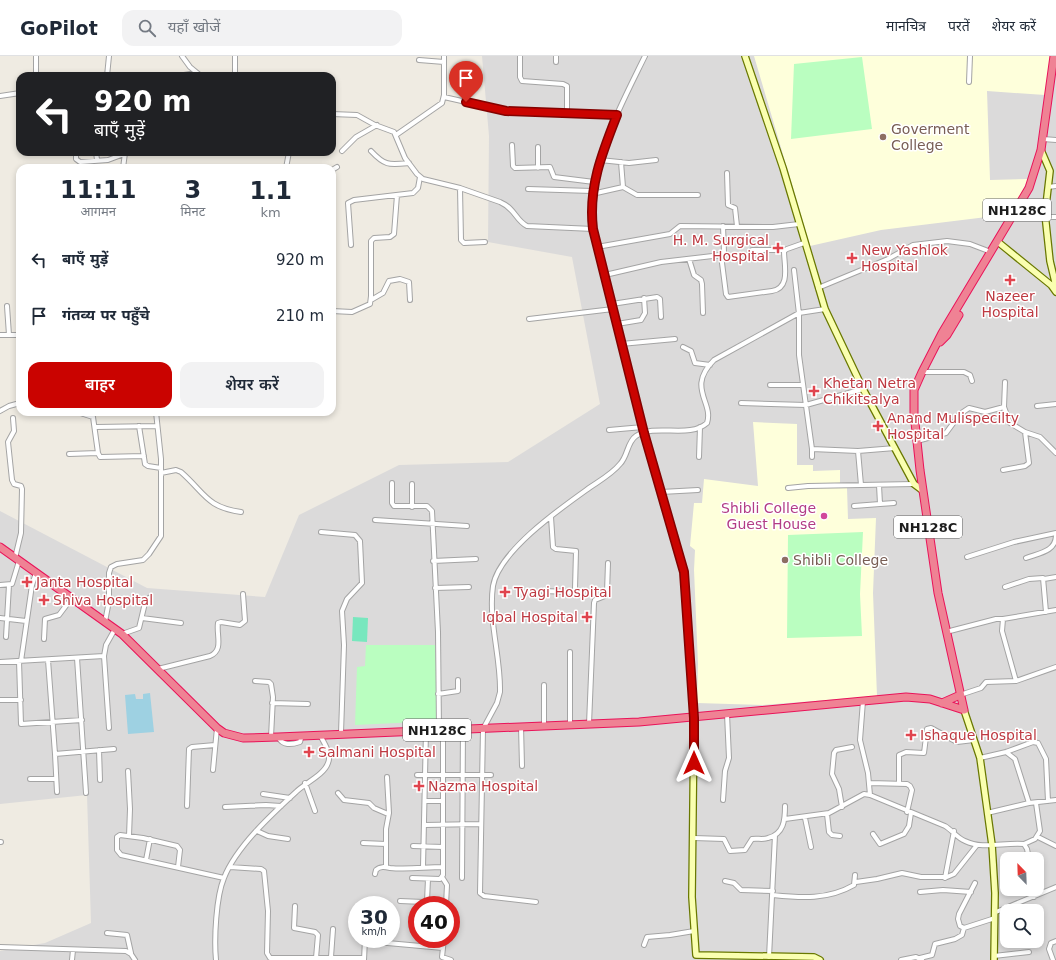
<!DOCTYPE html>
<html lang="hi">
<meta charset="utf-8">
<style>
:root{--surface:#fff;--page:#f2f2f3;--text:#1f2937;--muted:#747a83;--line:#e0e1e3;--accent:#ca0300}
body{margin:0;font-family:"DejaVu Sans","Noto Sans Devanagari",sans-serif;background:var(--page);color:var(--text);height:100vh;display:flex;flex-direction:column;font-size:15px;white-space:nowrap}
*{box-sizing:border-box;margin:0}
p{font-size:13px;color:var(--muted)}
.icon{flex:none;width:22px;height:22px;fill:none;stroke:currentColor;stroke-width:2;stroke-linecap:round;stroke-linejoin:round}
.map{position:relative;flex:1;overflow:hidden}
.details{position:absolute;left:16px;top:108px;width:320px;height:252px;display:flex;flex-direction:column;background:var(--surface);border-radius:12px;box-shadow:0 2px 6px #0003}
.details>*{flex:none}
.top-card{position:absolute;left:16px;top:16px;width:320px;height:84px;border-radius:12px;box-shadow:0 2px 6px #0003;background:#202124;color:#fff;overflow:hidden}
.needle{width:26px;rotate:337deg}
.controls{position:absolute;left:1000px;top:796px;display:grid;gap:8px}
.controls a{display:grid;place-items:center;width:44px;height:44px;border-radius:8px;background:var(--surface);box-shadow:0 2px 6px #0003;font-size:20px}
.speed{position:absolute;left:348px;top:840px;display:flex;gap:8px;font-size:20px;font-weight:700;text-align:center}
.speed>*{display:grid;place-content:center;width:52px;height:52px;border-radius:50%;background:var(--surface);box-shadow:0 2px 6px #0003;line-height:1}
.speed small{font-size:10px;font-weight:400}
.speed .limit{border:6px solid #d22;background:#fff;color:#111}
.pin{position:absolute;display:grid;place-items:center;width:34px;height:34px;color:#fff;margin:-41px -17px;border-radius:50% 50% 50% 0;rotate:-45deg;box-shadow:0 0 4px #0007}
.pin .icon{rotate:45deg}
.me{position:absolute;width:44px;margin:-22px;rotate:0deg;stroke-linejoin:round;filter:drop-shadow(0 0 3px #0008)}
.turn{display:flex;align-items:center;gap:14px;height:84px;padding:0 12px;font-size:18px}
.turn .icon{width:52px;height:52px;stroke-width:2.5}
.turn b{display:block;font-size:28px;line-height:34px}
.eta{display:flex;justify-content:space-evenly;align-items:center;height:68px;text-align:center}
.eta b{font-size:24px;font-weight:600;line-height:28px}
.cta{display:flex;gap:8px;margin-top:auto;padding:8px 12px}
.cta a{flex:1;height:46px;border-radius:12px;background:var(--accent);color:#fff;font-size:16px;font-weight:600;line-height:46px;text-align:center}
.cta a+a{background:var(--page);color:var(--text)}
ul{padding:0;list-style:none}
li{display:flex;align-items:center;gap:12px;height:56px;padding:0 12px}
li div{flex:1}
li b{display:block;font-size:15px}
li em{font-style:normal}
header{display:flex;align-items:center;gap:24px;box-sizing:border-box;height:56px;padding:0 20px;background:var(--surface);border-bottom:1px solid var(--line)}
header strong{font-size:19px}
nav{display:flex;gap:22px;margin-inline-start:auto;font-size:14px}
.search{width:280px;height:36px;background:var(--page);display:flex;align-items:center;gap:10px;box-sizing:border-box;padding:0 14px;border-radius:12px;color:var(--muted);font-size:15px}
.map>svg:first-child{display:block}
</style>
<header>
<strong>GoPilot</strong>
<div class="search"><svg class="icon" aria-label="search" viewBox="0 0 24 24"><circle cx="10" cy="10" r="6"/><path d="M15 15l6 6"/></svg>यहाँ खोजें</div>
<nav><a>मानचित्र</a><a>परतें</a><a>शेयर करें</a></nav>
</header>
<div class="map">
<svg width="1056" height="904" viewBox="0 0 1056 904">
<rect width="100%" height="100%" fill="#efebe2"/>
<path fill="#dbdada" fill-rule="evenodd" d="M482,0H1056V904H0V895L45,887L91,867L87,739L0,748V455L147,532L265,541L299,459L399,409L508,406L600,348L572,201L488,186L489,80ZM1007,803H1037V833H1007ZM357,849H391V883H357ZM417,849H451V883H417ZM1007,855H1037V885H1007Z"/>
<path fill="#feffdb" d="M754,0H1050L1045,39L987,35L990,124L1028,123L1011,158L881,174L810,190Z
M753,366L797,368V409H813V415L840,414V427L847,432L848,463L876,462L873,537L877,640L763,649L697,647L698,608L694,514L695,494L690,490L694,447H702L704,423L758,430Z"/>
<path fill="#bafec0" d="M862,1L872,73L791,83L794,8Z
M863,476L860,538L862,580L787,582L788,479Z
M366,589H435L439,665L355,669L357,611L365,610Z"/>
<path fill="#78e7be" d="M353,561L368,562L367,586L352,585Z"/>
<path fill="#9ed1e2" d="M150,637L154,676L128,678L125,639L135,638L136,643H143V638Z"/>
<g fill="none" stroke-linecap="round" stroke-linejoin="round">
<g stroke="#a4a4a4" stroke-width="6">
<path id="street" d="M36,0V20
M182,0L190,11L201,20
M235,0V20
M520,0V21L522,25L563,28L567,30V57
M645,0C620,51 590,105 591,163L644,377L681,504L684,516L694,662
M419,4L444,6
M556,6V0
M107,20L109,0
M178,20L196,17
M969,26L970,0
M0,40L20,37
M444,41L506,55L617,59
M332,58L357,59L375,69L394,76L405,102L417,118L423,123L460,132L500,146C516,153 515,164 527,170L593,173
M396,79L442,47L444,39V0
M1043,83L1056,84
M512,89L513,110L515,112L550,111L554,121L594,126
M538,91V112
M342,95L356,81L377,69
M371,95C385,110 389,109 409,107
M76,96V103L80,106L108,104L124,98
M96,96L97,104
M600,104L629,107L656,104
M123,112L125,97
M286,112L289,96
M332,114L337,111
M727,117L728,149L735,152L737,170
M623,131L637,139H698
M1048,131L1056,130
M460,132L461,184L464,187L485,186
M528,133L592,135
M592,138L623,131L621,106
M1045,161H1056
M351,189L348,147L354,144L413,137L418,132L420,121
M597,191L670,178L680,170L773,171L799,168
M752,194H785
M721,199L726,238L728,241L772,235C791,232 784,209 784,195L787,193L804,187
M689,203L694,219L701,224L702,228L703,257
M794,214L799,258V299L812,393
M605,219L661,206L721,199L724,196L723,170
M818,232L888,203L913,189L947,185L970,188L991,196
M371,244L383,237L389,225L400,223L409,226L410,244
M612,248L657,241L660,243L661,261
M7,250L9,279
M332,255L352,256L370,248L371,240V185L374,182L390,181L394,178L397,139
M529,263L613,253
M617,268L641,264L645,257L644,242
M0,279H20
M621,288L675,283
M683,291L691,295L695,307L710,309
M922,316H964L970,319L972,325
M1005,326L1004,351L1010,367L1025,376L1040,381L1056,397
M770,329H803
M741,347L806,349L863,333
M1037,350L1056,348
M0,355L9,350L20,347
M77,356L93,361L98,397L100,401L144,400
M13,362L14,375L8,386L12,424L14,428L21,430L22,433L21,477L15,502
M139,370L145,408L148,410L161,412
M96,371L157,370
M609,374L643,371
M917,385L946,377L960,358L969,352L985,356L1004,351
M858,395L861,429
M69,398L98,397
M699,401L700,371
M812,401V393L858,395L895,392
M1003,414L1025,410L1029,407L1025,376
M161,417L176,414L181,416C205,437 206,451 241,456
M392,427V447L394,450H427L432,455L438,576L439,674
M412,428V451
M788,432L808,430L914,428
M661,436L698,434
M880,448L894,447
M854,450L880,448L879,429
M375,464L467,470
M321,476L355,479L360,485L362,527L347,543L342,555L344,589L341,677
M967,501L1014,486L1056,477
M1026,502C1039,497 1055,496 1056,480
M433,505L476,503
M1044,523L1056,521
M0,529L12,528L19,505
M1005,531L1029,523L1043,522L1046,556
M435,532L469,531
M543,535L571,536L575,533L576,495L556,493L553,491L551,461
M0,562L26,565
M142,562L181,567
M105,566L109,545V517L111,511L117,508L143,504L149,498L161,480V403L156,356
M946,576L996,563H1003
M122,578L139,572L145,547L149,542
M6,581L9,529
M44,583L45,563L59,559L71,543
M570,596V668
M77,602L86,737
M48,604L55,698L114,693
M19,605L21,668L82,664
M21,605L32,529L36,517
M0,606L104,600
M158,613L210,600C224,594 216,579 218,567L221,566L240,569L245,565L243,538
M255,625L269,626L271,628L273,641L271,681
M1016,625L1002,575L1003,563L1056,554
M544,629V669
M438,638L458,635V624
M960,639L981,632L986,626L1016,625L1056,611
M0,644H21
M863,645L860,684L868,717L870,739
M272,647L308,648
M589,668L594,547L595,544L605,540L607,536L608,507
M521,670L522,710
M109,672L104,600L106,589L115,573
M278,681C283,690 291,689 300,686L302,679
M99,694L100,724
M1006,696L1015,703L1029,747
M55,698L57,736
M980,702L1006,696L1033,686L1038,687L1046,703L1048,745
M213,714L217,672
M128,715L130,753L129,780
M417,719H491
M30,723H56
M305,727L315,755
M870,727L907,728L910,730L912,734L907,756
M899,728V699L906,696L924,697L927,673L931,672L957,686L974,684
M338,737L344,744L369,747L374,752L388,758
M263,738L290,742
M723,744L725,715L729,702L727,658
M425,745H442
M187,750L189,693L192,691L215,689
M225,751L266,749L281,750
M842,751L839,733L832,718L834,697L836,694L852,691
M987,757L1029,747L1056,744
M827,758L829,776L832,779L840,780
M805,762L811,791
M785,763L829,757L864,738L870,739L945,770C952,774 957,782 965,785C983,794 1004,786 1024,788L1027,793L1029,803
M425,769L480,768
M257,775L268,780L288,783
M873,778L880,788L904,778L909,770L911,757
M1038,781L1056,790
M694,782L724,783L730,795L745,794L752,783C757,782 763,784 768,782C784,778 785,764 785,750
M0,786H1
M363,787L386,788
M1024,788L1035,783L1040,775L1036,747
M413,790L443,791
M146,804L150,783
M178,811L180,794L177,790L143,782L120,779L117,781V794L121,799L224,822
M230,811L261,813L264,815L268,855L267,897L270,902H364
M386,811V773L389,757L387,721
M423,811L426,675
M375,818L376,814C380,810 385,811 390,812C408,814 425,811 443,811
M442,821L447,829L446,849
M412,822L440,823L443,819V674
M462,822L463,673
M945,822L954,775
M725,825L734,827L741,834L773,835
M856,826L877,823L902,817L921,821H947L954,818L977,789
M975,827L959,858L958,863L960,870L964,872L995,862
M1032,833L1034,841
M920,836L943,834L971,836
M773,839C801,842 828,844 854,829L855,819
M400,845L447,847
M427,845L428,823
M536,846L484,840L480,837L483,673L497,647L500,636C501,601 488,565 493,530C499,495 561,452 589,432C599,425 612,418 620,408C628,400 627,386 636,380C656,367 689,383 707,367C714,346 686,332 714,304L799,257L825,253
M295,850L294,872L315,876L318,879L316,902
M996,856L1056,831
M417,860V873
M107,877L127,879L131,897
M444,883L442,901L451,904
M365,885L443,892
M644,889L647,881L670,879L694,875
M0,891L126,895L131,898L135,904
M994,900L1029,896
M331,901L333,873
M769,901L775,779
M920,902L932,899L935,888L955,883L962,879L964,872
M72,904L73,894
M216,904C214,883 216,841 224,822C236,791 272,758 296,736C305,727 324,719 328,707C332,698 324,687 320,679
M364,904L365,883
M901,904L916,901L922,904
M1053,904L1049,893L1051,887L1056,885"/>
</g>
<g stroke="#697800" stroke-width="8">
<path id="secondary" d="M745,0L783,112L825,253L863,333L914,428L922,434
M1041,94L1050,115L1045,158L1050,205L1056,230
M998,186L1051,229L1056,236
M964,654L980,702L992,789L995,837L994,904
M694,662L692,841L696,899L814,901L820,904"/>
</g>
<g stroke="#e91359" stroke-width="9">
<path id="highway" d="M940,286L947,279L959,259
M0,491L122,578L217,672L224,677L243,682L278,681L639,666L906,641L930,643L964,654
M942,647L960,639
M964,654L938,537L920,414L914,357V334L922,316L942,277L1029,132L1041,94L1054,0"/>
</g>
<use href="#street" stroke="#fff" stroke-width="4"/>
<use href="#secondary" stroke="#faffb0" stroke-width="5.5"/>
<use href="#highway" stroke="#ef8294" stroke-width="7"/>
</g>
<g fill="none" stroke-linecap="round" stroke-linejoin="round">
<g stroke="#830200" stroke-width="10">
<path id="route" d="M466,46L506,55L617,59C602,97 588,132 593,173L644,377L684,516L694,662V707"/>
</g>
<use href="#route" stroke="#ca0300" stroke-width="7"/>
</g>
<g fill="#8d6e63" stroke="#fff" stroke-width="1.5">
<circle cx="883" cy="81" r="4"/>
<circle cx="785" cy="504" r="4"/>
</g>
<g fill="#e0444e" stroke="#fff" stroke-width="1.5">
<path d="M776 186h4v4h4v4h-4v4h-4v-4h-4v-4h4z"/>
<path d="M850 196h4v4h4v4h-4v4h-4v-4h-4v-4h4z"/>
<path d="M1008 218h4v4h4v4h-4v4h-4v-4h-4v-4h4z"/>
<path d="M812 329h4v4h4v4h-4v4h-4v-4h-4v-4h4z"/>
<path d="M876 364h4v4h4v4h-4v4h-4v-4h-4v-4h4z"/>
<path d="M25 520h4v4h4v4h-4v4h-4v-4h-4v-4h4z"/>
<path d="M503 530h4v4h4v4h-4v4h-4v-4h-4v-4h4z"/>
<path d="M42 538h4v4h4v4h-4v4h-4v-4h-4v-4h4z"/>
<path d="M585 555h4v4h4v4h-4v4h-4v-4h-4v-4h4z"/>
<path d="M909 673h4v4h4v4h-4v4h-4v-4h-4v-4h4z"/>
<path d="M307 690h4v4h4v4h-4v4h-4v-4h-4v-4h4z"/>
<path d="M417 724h4v4h4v4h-4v4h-4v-4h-4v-4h4z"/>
</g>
<circle fill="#d1479c" stroke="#fff" stroke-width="1.5" cx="824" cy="460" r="4"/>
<g text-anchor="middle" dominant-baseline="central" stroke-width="3" stroke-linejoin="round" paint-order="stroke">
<g fill="#fff" stroke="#616161" stroke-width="1">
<rect x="983" y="143" width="68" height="22" rx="3"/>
<rect x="894" y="460" width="68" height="22" rx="3"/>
<rect x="403" y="663" width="68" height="22" rx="3"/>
</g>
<g font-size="13" font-weight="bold" fill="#1d1d1d">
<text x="1017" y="154">NH128C</text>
<text x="928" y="471">NH128C</text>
<text x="437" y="674">NH128C</text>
</g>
<g font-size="14" fill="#785e54" stroke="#fff" text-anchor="start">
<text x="891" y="73">Goverment<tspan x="891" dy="16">College</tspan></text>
<text x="793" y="504">Shibli College</text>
</g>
<g font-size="14" fill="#be3a42" stroke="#fff" text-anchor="start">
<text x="769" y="184" text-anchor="end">H. M. Surgical<tspan x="769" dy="16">Hospital</tspan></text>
<text x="861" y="194">New Yashlok<tspan x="861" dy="16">Hospital</tspan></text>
<text x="1010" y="240" text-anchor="middle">Nazeer<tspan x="1010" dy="16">Hospital</tspan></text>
<text x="823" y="327">Khetan Netra<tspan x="823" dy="16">Chikitsalya</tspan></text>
<text x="887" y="362">Anand Mulispecilty<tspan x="887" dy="16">Hospital</tspan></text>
<text x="36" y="526">Janta Hospital</text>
<text x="514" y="536">Tyagi Hospital</text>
<text x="53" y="544">Shiva Hospital</text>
<text x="578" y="561" text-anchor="end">Iqbal Hospital</text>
<text x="920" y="679">Ishaque Hospital</text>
<text x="318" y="696">Salmani Hospital</text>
<text x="428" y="730">Nazma Hospital</text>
</g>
<g font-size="14" fill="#b23c85" stroke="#fff" text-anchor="end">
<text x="816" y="452">Shibli College<tspan x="816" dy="16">Guest House</tspan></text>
</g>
</g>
</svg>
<div class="controls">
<a><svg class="needle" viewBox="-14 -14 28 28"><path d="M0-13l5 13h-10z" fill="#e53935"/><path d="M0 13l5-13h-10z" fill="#747a83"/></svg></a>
<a><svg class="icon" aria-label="search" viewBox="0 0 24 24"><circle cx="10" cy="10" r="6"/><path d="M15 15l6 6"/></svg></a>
</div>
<div class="speed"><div>30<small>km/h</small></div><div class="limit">40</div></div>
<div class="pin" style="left:466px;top:46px;background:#d93025"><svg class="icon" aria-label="arrive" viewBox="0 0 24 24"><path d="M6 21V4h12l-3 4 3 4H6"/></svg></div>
<svg class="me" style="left:694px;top:707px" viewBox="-20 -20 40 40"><path d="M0-17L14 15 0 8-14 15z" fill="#ca0300" stroke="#fff" stroke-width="4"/></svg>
<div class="top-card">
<div class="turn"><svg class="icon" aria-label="left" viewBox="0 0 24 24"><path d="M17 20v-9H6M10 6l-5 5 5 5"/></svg><div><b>920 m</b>बाएँ मुड़ें</div></div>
</div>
<section class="details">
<div class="eta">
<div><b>11:11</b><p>आगमन</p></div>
<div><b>3</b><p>मिनट</p></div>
<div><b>1.1</b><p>km</p></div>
</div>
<ul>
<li><svg class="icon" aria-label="left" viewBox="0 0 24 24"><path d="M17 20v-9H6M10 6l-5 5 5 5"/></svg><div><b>बाएँ मुड़ें</b></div><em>920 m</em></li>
<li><svg class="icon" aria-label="arrive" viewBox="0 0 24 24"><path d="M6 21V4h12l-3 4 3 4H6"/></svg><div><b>गंतव्य पर पहुँचे</b></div><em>210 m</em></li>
</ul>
<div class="cta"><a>बाहर</a><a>शेयर करें</a></div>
</section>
</div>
